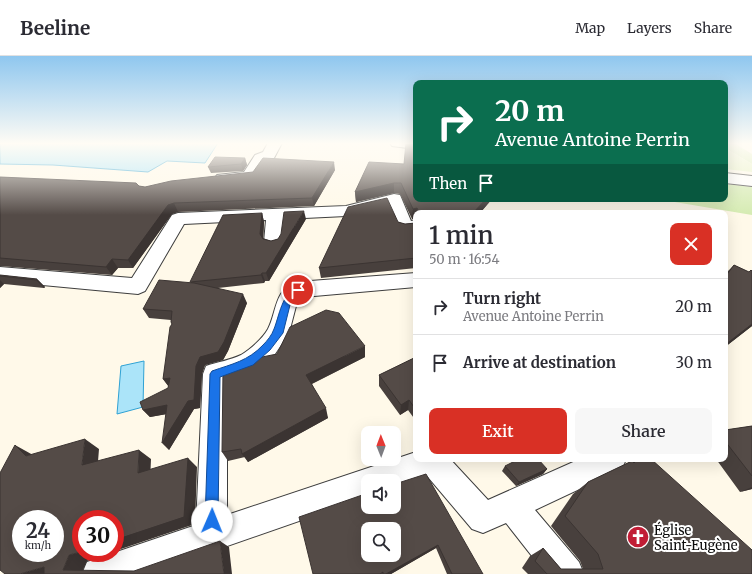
<!DOCTYPE html>
<meta charset="utf-8">
<style>
:root{--surface:#fff;--page:#f7f7f7;--text:#2b2b33;--muted:#7c7c81;--line:#e1e1e2;--accent:#d93025}
body{margin:0;font-family:Merriweather,serif;background:var(--page);color:var(--text);height:100vh;display:flex;flex-direction:column;font-size:15px;white-space:nowrap}
*{box-sizing:border-box;margin:0}
p{font-size:13px;color:var(--muted)}
.icon{flex:none;width:22px;height:22px;fill:none;stroke:currentColor;stroke-width:2;stroke-linecap:round;stroke-linejoin:round}
.map{position:relative;flex:1;overflow:hidden}
.panel{position:absolute;left:413px;top:154px;width:315px;height:252px;display:flex;flex-direction:column;background:var(--surface);border-radius:8px;box-shadow:0 4px 16px #0002}
.panel>*{flex:none}
.top-card{position:absolute;left:413px;top:24px;width:315px;height:122px;border-radius:8px;box-shadow:0 4px 16px #0002;background:#0b6e4f;color:#fff;overflow:hidden}
.needle{width:26px;rotate:359deg}
.buttons{position:absolute;left:361px;top:370px;display:grid;gap:8px}
.buttons a{display:grid;place-items:center;width:40px;height:40px;border-radius:8px;background:var(--surface);box-shadow:0 4px 16px #0002;font-size:20px}
.speed{position:absolute;left:12px;top:454px;display:flex;gap:8px;font-size:20px;font-weight:700;text-align:center}
.speed>*{display:grid;place-content:center;width:52px;height:52px;border-radius:50%;background:var(--surface);box-shadow:0 4px 16px #0002;line-height:1}
.speed small{font-size:10px;font-weight:400}
.speed .limit{border:6px solid #d22;background:#fff;color:#111}
.pin{position:absolute;display:grid;place-items:center;width:34px;height:34px;color:#fff;margin:-17px;border:2px solid #fff;border-radius:50%;box-shadow:0 1px 4px #0007}
.me{position:absolute;width:44px;margin:-22px;rotate:1deg;stroke-linejoin:round;filter:drop-shadow(0 0 3px #0008)}
.turn{display:flex;align-items:center;gap:14px;height:84px;padding:0 16px;font-size:18px}
.turn .icon{width:52px;height:52px;stroke-width:2.5}
.turn b{display:block;font-size:28px;line-height:34px}
.then{display:flex;align-items:center;height:38px;padding:0 16px;background:#0003;gap:8px;font-size:15px}
.round{display:grid;place-items:center;flex:none;width:42px;height:42px;border-radius:8px;background:var(--page)}
.head{display:flex;align-items:center;justify-content:space-between;height:68px;padding:0 16px}
h1{font-size:24px;font-weight:600;line-height:30px}
.button{display:flex;gap:8px;margin-top:auto;padding:8px 16px}
.button a{flex:1;height:46px;border-radius:8px;background:var(--accent);color:#fff;font-size:16px;font-weight:600;line-height:46px;text-align:center}
.button a+a{background:var(--page);color:var(--text)}
ul{padding:0;list-style:none}
li{display:flex;align-items:center;gap:12px;height:56px;padding:0 16px;border-top:1px solid var(--line)}
li div{flex:1}
li b{display:block;font-size:15px}
li em{font-style:normal}
header{display:flex;align-items:center;gap:24px;box-sizing:border-box;height:56px;padding:0 20px;background:var(--surface);border-bottom:1px solid var(--line)}
header strong{font-size:19px}
nav{display:flex;gap:22px;margin-inline-start:auto;font-size:14px}
.map>svg:first-child{display:block}
</style>
<header>
<strong>Beeline</strong>
<nav><a>Map</a><a>Layers</a><a>Share</a></nav>
</header>
<div class="map">
<svg width="752" height="518" viewBox="0 0 752 518">
<rect width="100%" height="100%" fill="#fff9e9"/>
<path fill="#d5ebb2" d="M725,87H734L752,98V108L725,92Z
M725,128L752,131V159L657,143H725Z"/>
<path fill="#e6f2c4" d="M725,92L752,108V116L725,113Z"/>
<path fill="#abe4f9" stroke="#2fa2d4" d="M0,87H218L205,107L167,105L148,116L53,109L0,108Z
M144,305L143,351L117,358L121,310Z"/>
<g fill="none" stroke-linecap="round" stroke-linejoin="round">
<g stroke="#3e3e3e" stroke-width="2">
<path id="minor" d="M268,87H282L274,102L266,105L255,123L223,127L217,125L215,122L217,119L244,116L255,99L263,96Z
M390,87H416V93L392,90Z
M725,117L752,120V130L725,127Z
M394,138L400,139L411,165L416,164V176L404,177L398,175L388,150L346,160L284,163L282,186L280,190L273,192L266,190L264,186L266,164L184,168L145,235L138,238L0,225V211L132,222L172,159L178,157L346,150Z
M416,217V231L303,241L296,250L289,277L275,298L258,313L227,324V459L416,396V403H450L488,444L580,403H626L622,413L535,454L579,506L584,518H546L506,467L483,477L472,473L428,421L394,432V425H368V441L147,518H82L87,506L196,469L203,318L206,310C218,306 231,304 241,299C250,294 263,282 268,273C277,256 274,233 297,226Z"/>
</g>
<use href="#minor" fill="#fff" fill-rule="evenodd"/>
</g>
<path fill="#48403d" d="M245,102L247,109L243,115L211,117L208,111Z
M404,108L416,143H492L480,157H416V163H412L400,138L394,137L356,146L355,136Z
M335,114L314,150L178,156L172,158L133,212H118L112,219L0,210V121L139,130L145,131Z
M262,157L264,166L263,182L271,185L278,183L306,163L269,225H265L264,227L218,232L247,247L228,295L223,304L205,309L202,318L200,352L194,353L169,394L166,358L150,361L143,354L168,332L169,331L163,323L172,268L171,266V264L149,262L143,253L190,227Z
M398,166L405,168L416,167V212L321,222L319,212Z
M734,209L749,216L751,214L752,270L725,291V218Z
M0,219L37,223L45,231L44,232L4,228L0,232Z
M277,298L365,301L312,328L328,362L248,406L245,401L228,405L222,396Z
M416,301V365L408,354L400,359L379,330V319Z
M752,370V433L740,436L716,403H725V374Z
M635,403H651L752,518H528L522,512L530,500L543,492L561,513H583L580,505L551,470L573,438L588,426L630,406Z
M505,410L547,413L543,418L516,430L502,415Z
M394,451L483,518H447L436,492L391,518H313Z"/>
<path fill="#3b3432" d="M245,102L247,109L243,115L241,108Z
M334,106L335,114L314,150L312,142Z
M394,127V137L356,146L355,136Z
M486,143H492L480,157H473Z
M174,147L178,156L172,158L133,212L128,204L168,149Z
M417,152L416,163H412L413,153Z
M304,155L306,163L269,225L266,217Z
M262,157L264,166L263,187L260,178Z
M112,203L118,212L112,219L106,211Z
M262,217L265,225L264,227L261,219Z
M37,223L45,231L44,232L36,224Z
M0,224L4,228L0,232Z
M243,238L247,247L228,295L223,304L205,309L202,318L200,352L194,353L169,394L162,387L200,301Z
M752,268V270L725,291V289Z
M365,290V301L309,329L306,319Z
M170,322L169,331L163,323Z
M409,344L408,354L400,359L401,349Z
M167,349L173,357L150,361L143,354Z
M326,352L328,362L248,406L242,398Z
M85,383L99,393L97,418L82,409Z
M15,389L33,399L26,400Z
M139,394L151,403L150,426L138,417Z
M188,402L197,411L195,468L115,495V484Z
M547,413L543,418L516,430L519,426Z
M752,431V433L740,436Z
M220,485L229,491L232,518H224Z
M438,489L436,492L391,518H386Z
M81,496V497H109L87,505L81,518L63,514L69,499Z
M44,511L54,518H20Z"/>
<path fill="#544b47" stroke="#3b3432" fill-rule="evenodd" d="M406,87H416V143H486L473,157H418V154L417,152L413,153L401,127H394L355,136L369,106L404,108Z
M215,101L245,102L241,108L208,111Z
M263,102L334,106L312,142L174,147L168,149L128,204L112,203L106,211L0,202V121L136,127L139,130L145,131L171,125L253,116Z
M387,142L398,166L405,168L416,167V202L319,212L348,151Z
M304,155L266,217H262L261,219L190,226L223,159L262,157L260,178L263,183L271,185L278,183L281,178L284,156Z
M734,209L749,216L751,214L752,215V268L725,289V221Z
M0,219L37,223L36,224L0,220Z
M159,224L194,227L243,238L224,286L218,296L200,301L196,310L194,344L188,345L162,387L167,349L143,354L140,346L168,332L170,322L163,323L170,271L172,268L171,266L172,255L143,253Z
M326,254L339,257L365,290L306,319L326,352L242,398L241,393L222,396L223,315L257,302L277,298L290,271Z
M416,301V354L409,344L401,349L379,319Z
M752,370V420L725,385V374Z
M85,383L82,409L139,394L138,417L188,402L184,461L115,484V463H81V496L69,499L63,514L134,515L220,485L224,518H44V511L20,518H5L0,514V417L15,389L26,400ZM21,463H55V497H21Z
M519,403H538L547,413L519,426L505,410Z
M638,403H651L752,494V518H547L535,505L543,492L561,513H603L598,498L565,460L588,426L632,405L634,407Z
M426,418L483,518H452L438,489L386,518H383V516L380,518H313L299,461L368,437V451H394V427L395,428ZM368,473H394V499H368Z"/>
<linearGradient id="sky" x2="0" y2="1"><stop stop-color="#8fc7ef"/><stop offset="0.55" stop-color="#fffcf5"/><stop offset="1" stop-color="#fffcf5" stop-opacity="0"/></linearGradient>
<rect width="752" height="159" fill="url(#sky)"/>
<path fill="#1a73e8" stroke="#114b97" d="M298,231L302,234L290,249L283,277L270,294L253,309L220,321L218,465L216,469L212,471L207,469L205,465L210,318L212,315C232,308 248,305 263,289C267,285 272,279 274,273C279,261 282,236 298,231Z"/>
<defs>
<g id="church-disc" transform="scale(1.15)"><circle r="9.5" fill="#c11d35" stroke="#fff"/><path d="M-1.2-6h2.4v3.5h3.3v2.4h-3.3V6h-2.4V-.1h-3.3v-2.4h3.3Z" fill="#fff"/></g>
</defs>
<g fill-rule="evenodd">
<use href="#church-disc" x="638" y="481"/>
</g>
<g text-anchor="middle" dominant-baseline="central" stroke-width="4" stroke-linejoin="round" paint-order="stroke">
<g font-size="13" fill="#0b0b0b" stroke="#fff" text-anchor="start">
<text x="654" y="474">Église<tspan x="654" dy="15">Saint-Eugène</tspan></text>
</g>
</g>
</svg>
<div class="buttons">
<a><svg class="needle" viewBox="-14 -14 28 28"><path d="M0-13l5 13h-10z" fill="#e53935"/><path d="M0 13l5-13h-10z" fill="#7c7c81"/></svg></a>
<a><svg class="icon" aria-label="sound" viewBox="0 0 24 24"><path d="M4 9h4l5-4v14l-5-4H4zM17 9q2 3 0 6"/></svg></a>
<a><svg class="icon" aria-label="search" viewBox="0 0 24 24"><circle cx="10" cy="10" r="6"/><path d="M15 15l6 6"/></svg></a>
</div>
<div class="speed"><div>24<small>km/h</small></div><div class="limit">30</div></div>
<div class="pin" style="left:298px;top:234px;background:#d93025"><svg class="icon" aria-label="arrive" viewBox="0 0 24 24"><path d="M6 21V4h12l-3 4 3 4H6"/></svg></div>
<svg class="me" style="left:212px;top:465px" viewBox="-20 -20 40 40"><circle r="19" fill="#fff"/><path d="M0-13L10 11 0 6-10 11z" fill="#1a73e8"/></svg>
<div class="top-card">
<div class="turn"><svg class="icon" aria-label="right" viewBox="0 0 24 24"><path d="M7 20v-9h11M14 6l5 5-5 5"/></svg><div><b>20 m</b>Avenue Antoine Perrin</div></div>
<div class="then">Then<svg class="icon" aria-label="arrive" viewBox="0 0 24 24"><path d="M6 21V4h12l-3 4 3 4H6"/></svg></div>
</div>
<section class="panel">
<div class="head"><div><h1>1 min</h1><p>50 m · 16:54</p></div><a class="round" style="background:#d93025;color:#fff"><svg class="icon" aria-label="close" viewBox="0 0 24 24"><path d="M6 6l12 12M18 6L6 18"/></svg></a></div>
<ul>
<li><svg class="icon" aria-label="right" viewBox="0 0 24 24"><path d="M7 20v-9h11M14 6l5 5-5 5"/></svg><div><b>Turn right</b><p>Avenue Antoine Perrin</p></div><em>20 m</em></li>
<li><svg class="icon" aria-label="arrive" viewBox="0 0 24 24"><path d="M6 21V4h12l-3 4 3 4H6"/></svg><div><b>Arrive at destination</b></div><em>30 m</em></li>
</ul>
<div class="button"><a>Exit</a><a>Share</a></div>
</section>
</div>
